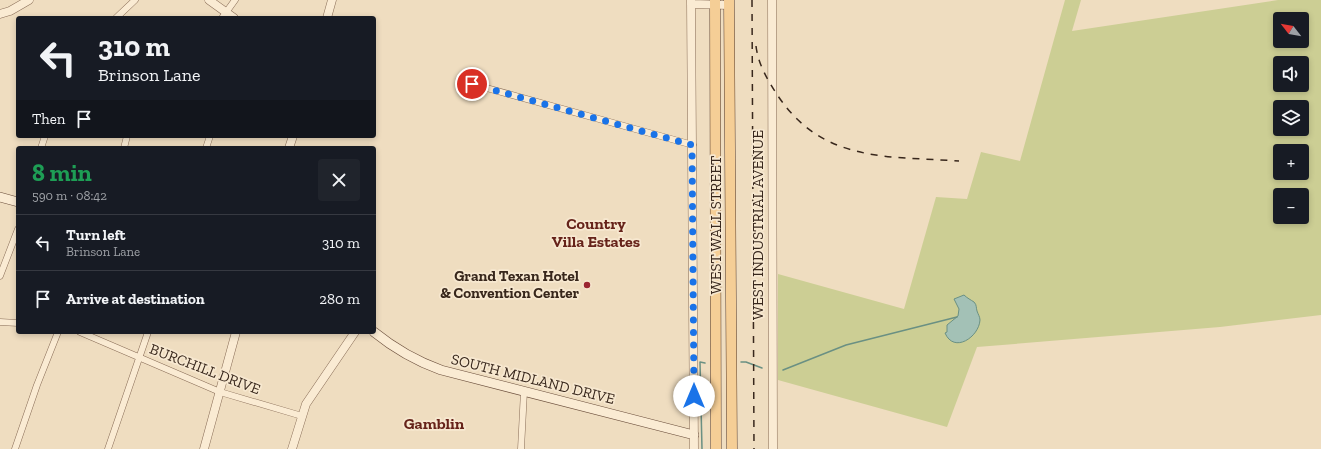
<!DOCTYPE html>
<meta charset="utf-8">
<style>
:root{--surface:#171b24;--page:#20242c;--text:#f1f3f6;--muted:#9ea1a6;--line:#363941}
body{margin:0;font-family:"Zilla Slab",serif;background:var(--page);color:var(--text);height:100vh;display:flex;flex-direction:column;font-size:15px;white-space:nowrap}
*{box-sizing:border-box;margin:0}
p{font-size:13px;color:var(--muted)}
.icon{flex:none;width:22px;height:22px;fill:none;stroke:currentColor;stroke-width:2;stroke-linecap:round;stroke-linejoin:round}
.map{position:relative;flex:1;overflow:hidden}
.drawer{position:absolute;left:16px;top:146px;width:360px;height:188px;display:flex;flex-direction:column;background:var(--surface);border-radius:4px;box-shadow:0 2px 6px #0003}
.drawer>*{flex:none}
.guide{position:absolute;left:16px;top:16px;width:360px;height:122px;border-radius:4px;box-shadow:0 2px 6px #0003;background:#171b24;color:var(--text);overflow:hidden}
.needle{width:26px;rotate:301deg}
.fabs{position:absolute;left:1273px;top:12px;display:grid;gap:8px}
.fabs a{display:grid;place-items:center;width:36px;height:36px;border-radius:4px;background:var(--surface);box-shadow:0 2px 6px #0003;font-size:20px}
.pin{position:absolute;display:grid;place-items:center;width:34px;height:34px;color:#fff;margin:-17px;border:2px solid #fff;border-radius:50%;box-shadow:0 1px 4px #0007}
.me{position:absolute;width:44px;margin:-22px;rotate:0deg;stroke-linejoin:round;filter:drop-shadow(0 0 3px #0008)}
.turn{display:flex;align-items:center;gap:14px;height:84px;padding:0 16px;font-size:18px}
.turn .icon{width:52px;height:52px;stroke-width:2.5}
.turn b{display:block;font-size:28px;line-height:34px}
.then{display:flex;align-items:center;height:38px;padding:0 16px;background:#0003;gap:8px;font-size:15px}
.round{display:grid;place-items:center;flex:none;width:42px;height:42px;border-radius:4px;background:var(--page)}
.headline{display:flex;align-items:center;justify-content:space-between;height:68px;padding:0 16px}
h1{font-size:24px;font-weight:700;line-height:30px;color:#1e9e55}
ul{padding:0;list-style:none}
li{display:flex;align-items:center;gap:12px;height:56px;padding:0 16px;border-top:1px solid var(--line)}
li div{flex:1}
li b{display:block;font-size:15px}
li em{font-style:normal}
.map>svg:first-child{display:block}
</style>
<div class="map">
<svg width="1321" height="449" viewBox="0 0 1321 449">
<rect width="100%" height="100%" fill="#efddc0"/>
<path fill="#ccce94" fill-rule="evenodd" d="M1065,0H1081L1072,31L1278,0H1321V315L1220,327L977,347L947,427L778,380V274L904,309L936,197L967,199L981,152L1020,161ZM1280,19H1302V41H1280ZM1280,63H1302V85H1280ZM1280,107H1302V129H1280ZM1280,151H1302V173H1280ZM1280,195H1302V217H1280Z"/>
<path fill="#a3c1b6" stroke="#6a9083" d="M964,295C967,298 971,300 974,302C977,305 976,308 977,311C978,314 980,317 980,320C979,337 954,354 945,333L947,332V325L958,316L959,309L954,299Z"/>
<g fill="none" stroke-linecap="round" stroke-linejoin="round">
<path stroke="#6a9083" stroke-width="1.5" d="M741,362H746L762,368
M783,370L846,345L957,317
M702,449L700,362L705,363"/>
<g stroke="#896d57" stroke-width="7">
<path id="minor" d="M116,18L135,0
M222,18L235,0
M472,84L693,145
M41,148L45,136
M124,148L127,136
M206,148L210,136
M0,276L18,229
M0,322L18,323
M80,332L220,392L302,416
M15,449L37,385L58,332
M108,449L148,332
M521,449L524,391"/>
</g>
<g stroke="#896d57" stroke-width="9">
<path id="tertiary" d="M209,0L234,18
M691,0L694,449
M772,0L773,449
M691,4L729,5
M0,14L10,11L29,0
M327,18L332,0
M289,148L293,136
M204,449L236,332
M292,449L306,404L355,332"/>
</g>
<g stroke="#6b4e3b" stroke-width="10">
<path id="secondary" d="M0,197L18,202
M374,332C395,349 416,361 441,370L694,435"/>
</g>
<g stroke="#573c2c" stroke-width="11">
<path id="primary" d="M715,0L716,449
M729,0L732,449"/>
</g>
<use href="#minor" stroke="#faebd3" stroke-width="6"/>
<use href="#tertiary" stroke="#faebd3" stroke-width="8"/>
<use href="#secondary" stroke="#faebd3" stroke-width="9"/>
<use href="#primary" stroke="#f5ce96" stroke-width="10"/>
<path stroke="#38271c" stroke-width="1.5" stroke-dasharray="7 7" stroke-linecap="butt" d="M752,0L754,449
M756,46C758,64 768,81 778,96C823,163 888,156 959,161"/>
</g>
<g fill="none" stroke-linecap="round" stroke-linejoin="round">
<path stroke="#1a73e8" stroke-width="7" stroke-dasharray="0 12.6" d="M472,84L692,145L694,396"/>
</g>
<circle fill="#9b2531" stroke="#f7e8d0" stroke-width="1.5" cx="587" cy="285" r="4"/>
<g text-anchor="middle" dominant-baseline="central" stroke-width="3.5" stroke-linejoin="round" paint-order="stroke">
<g font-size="15" fill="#38271c" stroke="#f7e8d0">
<text transform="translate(716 225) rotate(-90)">WEST WALL STREET</text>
<text transform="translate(758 225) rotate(-90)">WEST INDUSTRIAL AVENUE</text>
<text transform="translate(205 369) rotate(21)">BURCHILL DRIVE</text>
<text transform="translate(533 379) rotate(14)">SOUTH MIDLAND DRIVE</text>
</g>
<g font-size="15" font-weight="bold" fill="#38271c" stroke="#f7e8d0" text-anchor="end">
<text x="579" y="276">Grand Texan Hotel<tspan x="579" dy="17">&amp; Convention Center</tspan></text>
</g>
<g font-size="16" font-weight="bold" fill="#66231a" stroke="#f7e8d0">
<text x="596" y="223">Country<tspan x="596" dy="18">Villa Estates</tspan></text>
<text x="434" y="423">Gamblin</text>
</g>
</g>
</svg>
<div class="fabs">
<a><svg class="needle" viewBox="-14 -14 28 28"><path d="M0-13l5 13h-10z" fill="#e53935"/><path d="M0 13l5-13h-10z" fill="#9ea1a6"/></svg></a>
<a><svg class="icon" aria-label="sound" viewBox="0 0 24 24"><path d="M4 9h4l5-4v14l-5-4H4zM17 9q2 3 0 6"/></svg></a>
<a><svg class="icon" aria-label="layers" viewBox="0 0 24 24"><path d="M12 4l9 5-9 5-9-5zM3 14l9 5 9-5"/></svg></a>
<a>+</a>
<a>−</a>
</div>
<div class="pin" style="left:472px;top:84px;background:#d93025"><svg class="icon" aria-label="arrive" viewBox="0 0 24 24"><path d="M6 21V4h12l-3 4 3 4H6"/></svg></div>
<svg class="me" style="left:694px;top:396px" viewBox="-20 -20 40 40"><circle r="19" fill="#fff"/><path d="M0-13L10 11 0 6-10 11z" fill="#1a73e8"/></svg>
<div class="guide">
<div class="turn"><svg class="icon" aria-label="left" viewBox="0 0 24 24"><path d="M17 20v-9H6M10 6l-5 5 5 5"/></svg><div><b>310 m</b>Brinson Lane</div></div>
<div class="then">Then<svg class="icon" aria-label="arrive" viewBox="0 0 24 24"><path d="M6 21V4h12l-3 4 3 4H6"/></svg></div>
</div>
<section class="drawer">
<div class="headline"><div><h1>8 min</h1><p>590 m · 08:42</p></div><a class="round"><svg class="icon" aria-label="close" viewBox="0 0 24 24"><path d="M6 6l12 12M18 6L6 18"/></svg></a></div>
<ul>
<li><svg class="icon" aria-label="left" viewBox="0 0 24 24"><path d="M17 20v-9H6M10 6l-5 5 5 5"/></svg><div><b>Turn left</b><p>Brinson Lane</p></div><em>310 m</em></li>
<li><svg class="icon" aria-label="arrive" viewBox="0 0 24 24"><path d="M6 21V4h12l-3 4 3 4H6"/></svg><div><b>Arrive at destination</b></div><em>280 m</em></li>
</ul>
</section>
</div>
